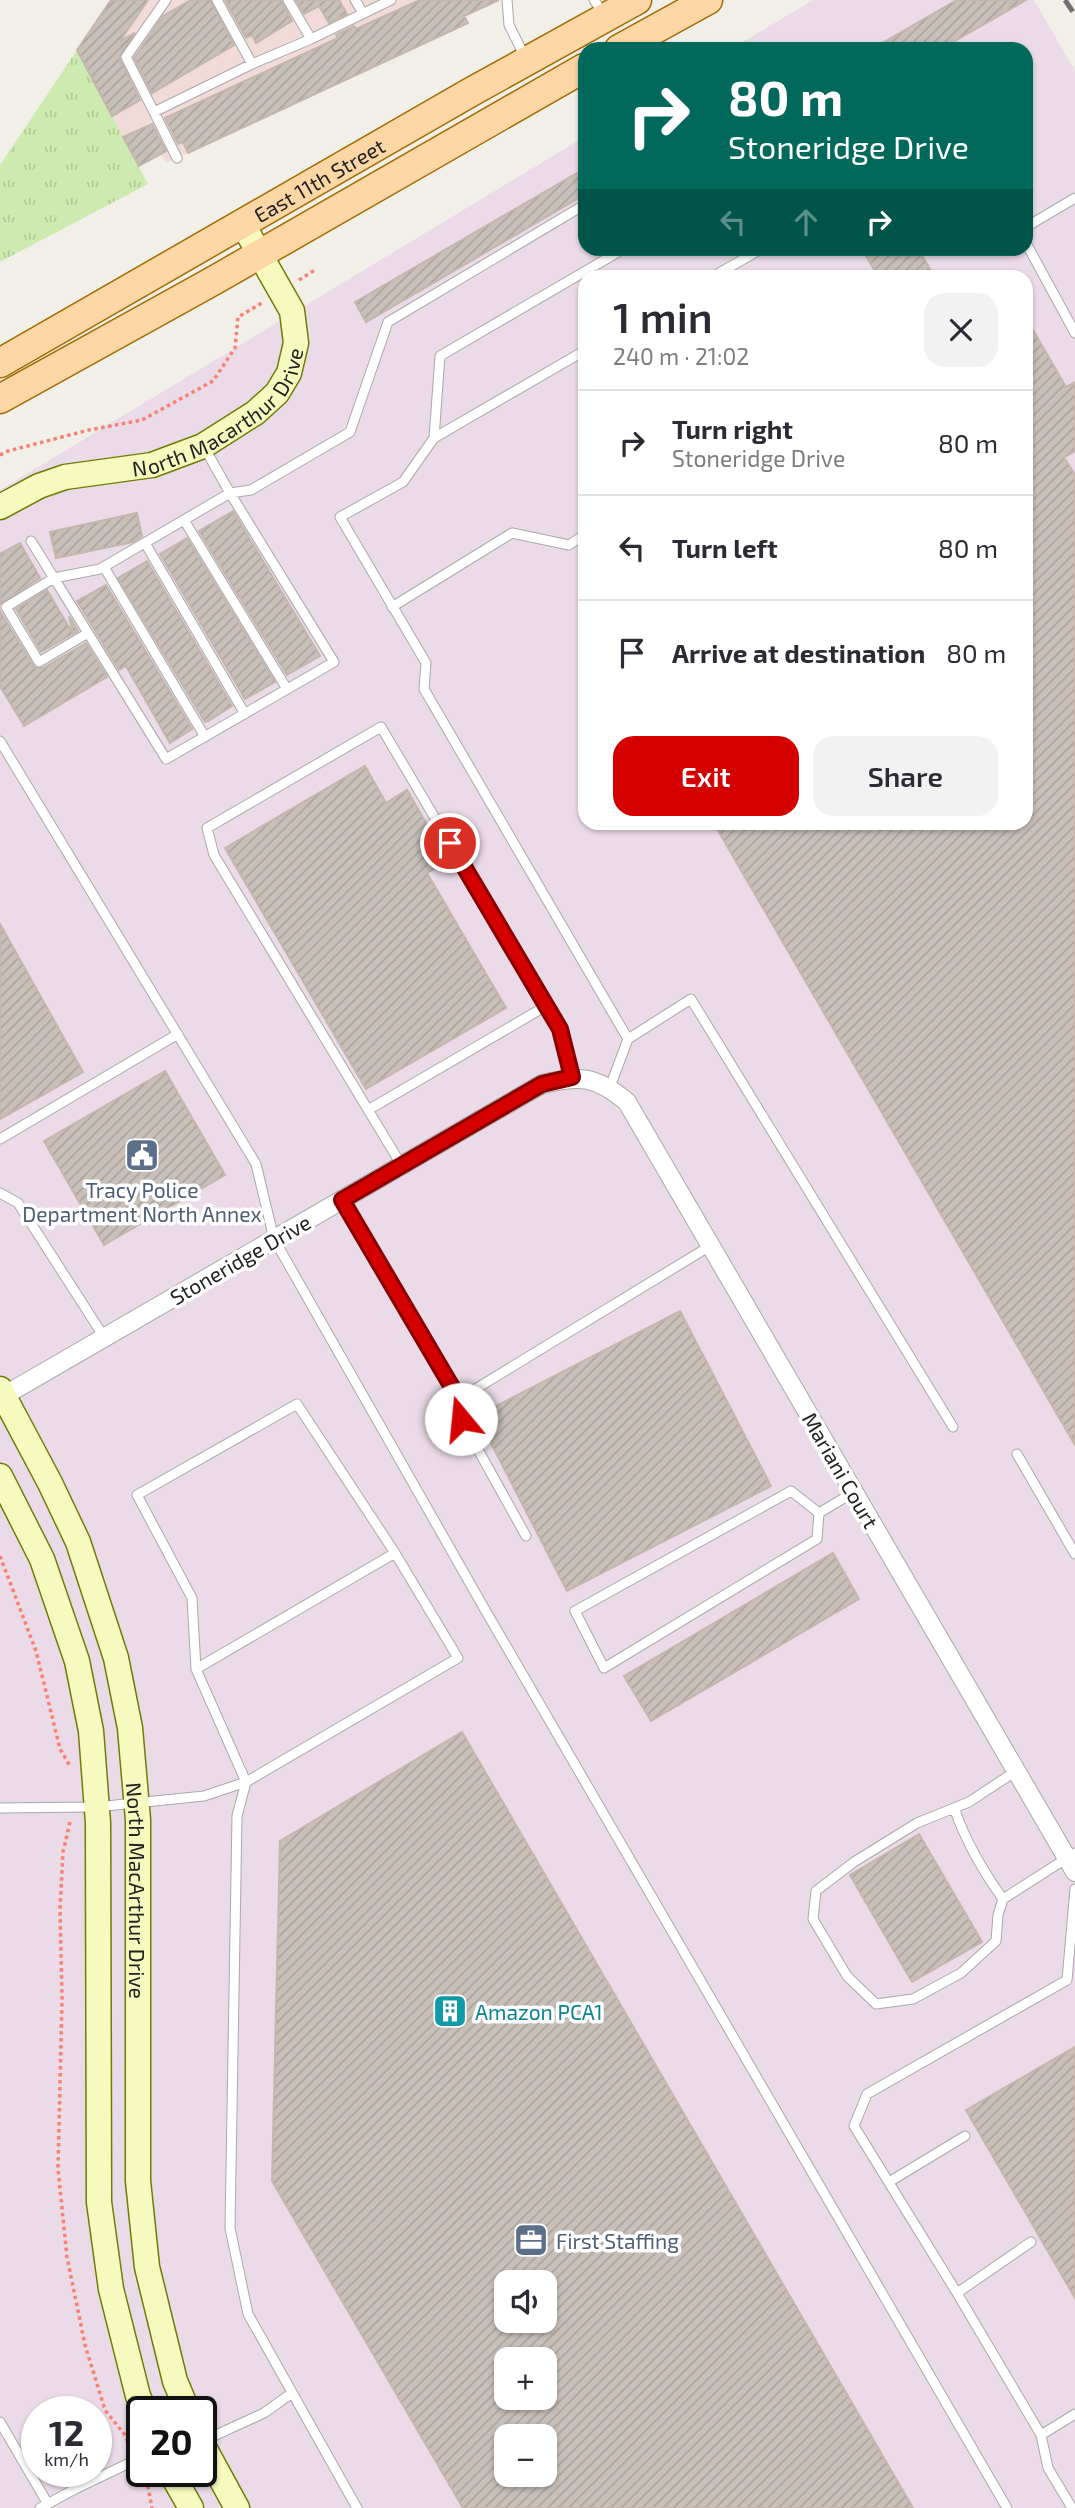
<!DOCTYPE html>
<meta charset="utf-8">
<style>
:root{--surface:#fff;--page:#f2f2f3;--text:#2b2b33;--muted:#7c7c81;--line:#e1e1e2;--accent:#d40000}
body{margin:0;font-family:"Exo 2",sans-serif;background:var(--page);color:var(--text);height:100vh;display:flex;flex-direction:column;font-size:26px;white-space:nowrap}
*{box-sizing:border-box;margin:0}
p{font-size:23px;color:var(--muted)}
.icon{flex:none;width:38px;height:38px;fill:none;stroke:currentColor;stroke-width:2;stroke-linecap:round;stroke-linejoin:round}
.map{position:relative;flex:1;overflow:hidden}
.panel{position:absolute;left:578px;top:270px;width:455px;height:560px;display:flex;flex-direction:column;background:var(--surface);border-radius:21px;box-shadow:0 2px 5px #0004}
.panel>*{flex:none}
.top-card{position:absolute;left:578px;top:42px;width:455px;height:214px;border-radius:21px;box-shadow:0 2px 5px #0004;background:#00695c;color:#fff;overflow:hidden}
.tools{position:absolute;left:494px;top:2270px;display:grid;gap:14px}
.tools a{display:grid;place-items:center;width:63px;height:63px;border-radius:14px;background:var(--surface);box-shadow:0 2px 5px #0004;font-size:35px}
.speed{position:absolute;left:21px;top:2396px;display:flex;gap:14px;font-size:35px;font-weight:700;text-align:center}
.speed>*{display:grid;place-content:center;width:91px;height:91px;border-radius:50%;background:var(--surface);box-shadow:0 2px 5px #0004;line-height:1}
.speed small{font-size:18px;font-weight:400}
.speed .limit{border:4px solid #111;border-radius:10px;background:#fff;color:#111}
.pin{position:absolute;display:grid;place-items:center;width:60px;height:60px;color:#fff;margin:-30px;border:4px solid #fff;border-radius:50%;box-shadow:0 2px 7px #0007}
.me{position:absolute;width:77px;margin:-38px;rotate:343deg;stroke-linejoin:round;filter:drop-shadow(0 0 5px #0008)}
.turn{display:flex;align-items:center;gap:24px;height:147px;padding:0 35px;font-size:32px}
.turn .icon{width:91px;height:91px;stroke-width:2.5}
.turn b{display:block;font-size:49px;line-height:60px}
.lanes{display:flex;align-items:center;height:66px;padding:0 35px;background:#0003;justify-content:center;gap:35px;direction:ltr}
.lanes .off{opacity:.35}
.round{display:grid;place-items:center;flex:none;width:74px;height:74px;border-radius:21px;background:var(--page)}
.headline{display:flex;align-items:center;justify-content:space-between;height:119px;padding:0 35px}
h1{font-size:42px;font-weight:600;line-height:52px}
.cta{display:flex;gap:14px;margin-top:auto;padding:14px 35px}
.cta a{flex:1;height:80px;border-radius:21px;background:var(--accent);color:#fff;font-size:28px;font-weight:600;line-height:80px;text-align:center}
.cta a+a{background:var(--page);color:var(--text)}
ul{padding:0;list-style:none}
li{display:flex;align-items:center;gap:21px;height:105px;padding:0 35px;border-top:2px solid var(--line)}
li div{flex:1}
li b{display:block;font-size:26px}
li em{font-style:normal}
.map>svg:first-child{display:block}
</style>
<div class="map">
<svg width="1075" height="2508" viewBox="0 0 1075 2508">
<defs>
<pattern id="grass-tufts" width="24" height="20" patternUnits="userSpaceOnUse" patternTransform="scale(1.75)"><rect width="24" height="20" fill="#cdebb0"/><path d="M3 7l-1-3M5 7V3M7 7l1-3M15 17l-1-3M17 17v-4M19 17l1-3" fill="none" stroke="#b0c997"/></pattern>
<pattern id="building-hatch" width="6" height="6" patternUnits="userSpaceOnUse" patternTransform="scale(1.75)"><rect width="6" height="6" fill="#c7bfb8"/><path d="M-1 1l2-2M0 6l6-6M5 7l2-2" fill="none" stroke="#aba49e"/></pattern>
</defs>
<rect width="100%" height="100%" fill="#f2efe9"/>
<path fill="#f2dad9" d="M111,0H493L494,2L465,16L468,23L188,153L166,163L161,154L139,166L77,50Z"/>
<path fill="#ebdbe8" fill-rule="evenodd" d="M813,0H1034L1075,71V2508H0V490L584,137V248H1026V49H731ZM584,276H1026V822H584ZM506,2282H544V2320H506ZM506,2359H544V2398H506ZM37,2412H96V2471H37ZM142,2412H201V2471H142ZM506,2436H544V2474H506Z"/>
<path fill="url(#grass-tufts)" d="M77,50L148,184L0,262V165Z"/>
<path fill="url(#building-hatch)" stroke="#c4b6ab" stroke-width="2" fill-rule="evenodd" d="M111,0H148L120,41L135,33L119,57L140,100L112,116L77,50Z
M191,0H210L234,45L152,93L134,58L163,16Z
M225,0H281L292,21L256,43L252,35L246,38Z
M296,0H339L347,14L329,23L319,6L304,14Z
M420,0H499L464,16L468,23L188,153L183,142L178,144L165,118L338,38L336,35L354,26L356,29Z
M957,0H1026L941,49H872Z
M152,124L166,151L139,166L123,137Z
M584,169V195L366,322L355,302Z
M861,248H918L934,276H878Z
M1026,318L1066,387L1075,382V451L1064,457L1075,475V1445L713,822H1026Z
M233,511L320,656L287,675L199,531Z
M137,513L142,536L133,542L56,558L50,532Z
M187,538L275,682L245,699L160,554Z
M20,543L40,578L0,604V554Z
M147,561L232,706L208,721L205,722L118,578Z
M106,585L192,729L170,743L126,666L119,670L77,601Z
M47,590L73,634L69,616L78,631L41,652L16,609Z
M0,611L35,668H43L86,643L107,677L24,726L0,686Z
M365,766L386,803L407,790L448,861L427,873L506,1008L366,1089L225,848Z
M0,924L83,1072L0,1119Z
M165,1071L225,1175L104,1245L44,1141Z
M680,1311L771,1486L567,1591L477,1416Z
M833,1553L859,1599L651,1721L624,1676Z
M462,1732L913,2508H463L272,2181L280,1841ZM506,2282H544V2320H506ZM506,2359H544V2398H506ZM506,2436H544V2474H506Z
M919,1834L982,1942L912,1982L850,1875Z
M1075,2047V2298L966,2110Z"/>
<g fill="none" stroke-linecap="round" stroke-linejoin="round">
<g stroke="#a9a9a9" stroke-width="11">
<path id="lane" d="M166,0L126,57L154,112L252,64
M217,0L252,64L311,39
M288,0L311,39L391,0
M355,0L363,13
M507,0L509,25L526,59
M594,0L603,13
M154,112L177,158
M1026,227L1075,198
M1026,243L1075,333
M714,276L763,248
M584,351L434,438L440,356L625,248
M434,438L403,482L340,517L426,663L424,689L628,1039L610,1087
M184,520L287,689
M31,541L54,578L100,569L230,493L204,447
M145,543L245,714
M104,567L205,737
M54,578L88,633L39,662L6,607Z
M392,607L512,533L569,545L584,535
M88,633L166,759L334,662L230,493L251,490L350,432L388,322L584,205
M0,741L256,1164L274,1239L484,1608L1007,2508
M628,1039L691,999L953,1427
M368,1110L546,1006
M0,1139L178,1034
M402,1166L214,855L207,828L381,727L560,1029L572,1078
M0,1193L18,1203L104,1337
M342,1200L459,1399L710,1246
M459,1399L461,1419L526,1536
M1017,1454L1075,1554
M819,1513L791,1491L575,1611L604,1668L817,1539L819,1513L854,1492
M196,1669L192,1598L137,1495L297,1404L395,1553
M1016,1771L969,1802L917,1823L854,1862L816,1891L813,1919L847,1976L876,2004L913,1999L961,1973L996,1941L998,1915L1003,1899L1075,1853
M0,1808L96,1807L204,1796L246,1782L196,1669L395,1553L458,1658L246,1782L237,1816L230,2228L248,2314L357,2508
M954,1808C966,1842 982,1870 1003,1899
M889,2182L965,2136
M1031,2242L957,2293L854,2126L867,2094L1067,1980L1075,1889
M957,2293L1041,2435L1075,2414
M0,2422L48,2504
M1041,2435L1048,2468L1072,2508
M203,2441L264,2413L292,2393
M40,2508L75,2489L142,2457"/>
</g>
<g stroke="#a9a9a9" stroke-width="20">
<path id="street" d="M0,1398L542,1084C581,1075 596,1076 627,1102L1075,1872"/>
</g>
<g stroke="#707d05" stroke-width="27">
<g id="secondary">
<path id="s1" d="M0,507L39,486L65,477L152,465L203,446L255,413L277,393L289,373L296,343L292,311L242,223"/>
<path id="s2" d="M0,1389L50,1483L78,1542L116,1658L130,1728L138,1820V2181L147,2267L175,2381L188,2412"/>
<path d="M0,1476L42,1559L77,1661L91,1731L98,1823L99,2202L111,2289L138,2396L145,2412"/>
<path d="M201,2442L237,2508"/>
<path d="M170,2471L191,2508"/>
</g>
</g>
<g stroke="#a06b00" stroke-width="31">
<g id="primary">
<path d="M619,49L708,0"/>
<path id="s3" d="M0,363L471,92L637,0"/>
<path d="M0,399L213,281L584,68"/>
</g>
</g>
<path stroke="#fa8072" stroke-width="3.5" stroke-dasharray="3.5 3.5" stroke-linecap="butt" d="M299,280L315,270
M0,455L8,451L89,430L142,420L213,381L235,348L238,317L262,303
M0,1556L36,1651L60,1749L70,1766
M70,1822L63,1852L60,1909L62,1999L58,2169L67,2257L85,2345L105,2410L125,2435L130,2447
M142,2473L148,2487L152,2508"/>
<use href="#lane" stroke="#fff" stroke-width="9"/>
<use href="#street" stroke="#fff" stroke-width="18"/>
<use href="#secondary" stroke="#f7fabf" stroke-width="24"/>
<use href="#primary" stroke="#fcd6a4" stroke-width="28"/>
<path stroke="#707070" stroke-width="5" stroke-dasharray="14 14" stroke-linecap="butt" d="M1065,0L1075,15"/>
</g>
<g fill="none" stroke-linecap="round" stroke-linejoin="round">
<g stroke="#8a0000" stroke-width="18">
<path id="route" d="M450,843L560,1029L572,1077L542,1084L342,1200L459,1399L461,1419"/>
</g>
<use href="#route" stroke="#d40000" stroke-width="12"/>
</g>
<defs>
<g id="civic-square" transform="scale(1.75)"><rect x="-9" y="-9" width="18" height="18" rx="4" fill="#5c6f8a" stroke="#fff"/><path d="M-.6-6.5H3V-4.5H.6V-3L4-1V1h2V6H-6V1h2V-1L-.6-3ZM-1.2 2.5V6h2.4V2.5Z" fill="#fff"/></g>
<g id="building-square" transform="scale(1.75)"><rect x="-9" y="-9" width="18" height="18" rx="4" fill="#0f9aa8" stroke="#fff"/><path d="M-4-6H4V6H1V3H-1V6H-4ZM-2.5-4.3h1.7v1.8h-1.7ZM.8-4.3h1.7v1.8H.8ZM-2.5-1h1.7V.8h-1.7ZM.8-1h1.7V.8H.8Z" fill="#fff"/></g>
<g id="office-square" transform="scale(1.75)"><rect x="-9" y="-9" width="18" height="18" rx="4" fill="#5c6f8a" stroke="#fff"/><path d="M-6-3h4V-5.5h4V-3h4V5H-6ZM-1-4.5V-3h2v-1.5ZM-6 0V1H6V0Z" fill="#fff"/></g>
</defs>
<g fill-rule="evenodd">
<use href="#civic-square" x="142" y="1155"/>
<use href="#building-square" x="450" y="2011"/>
<use href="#office-square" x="531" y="2240"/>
</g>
<g text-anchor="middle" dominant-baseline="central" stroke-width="7" stroke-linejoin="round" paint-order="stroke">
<g font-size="21" fill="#222" stroke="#fff">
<text stroke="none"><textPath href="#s3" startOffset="368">East 11th Street</textPath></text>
<text stroke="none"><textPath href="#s1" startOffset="247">North Macarthur Drive</textPath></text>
<text transform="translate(240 1259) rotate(-30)">Stoneridge Drive</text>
<text transform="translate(841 1470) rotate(60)">Mariani Court</text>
<text stroke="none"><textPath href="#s2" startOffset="528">North MacArthur Drive</textPath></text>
</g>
<g font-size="21" fill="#4e5e75" stroke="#fff">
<text x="142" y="1189">Tracy Police<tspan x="142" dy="24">Department North Annex</tspan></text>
<text x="556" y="2240" text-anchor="start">First Staffing</text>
</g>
<g font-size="21" fill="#0d838f" stroke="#fff" text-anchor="start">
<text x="475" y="2011">Amazon PCA1</text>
</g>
</g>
</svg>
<div class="tools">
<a><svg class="icon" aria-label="sound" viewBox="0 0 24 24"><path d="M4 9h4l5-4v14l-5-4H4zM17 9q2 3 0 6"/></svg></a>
<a>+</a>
<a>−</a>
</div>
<div class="speed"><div>12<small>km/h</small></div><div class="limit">20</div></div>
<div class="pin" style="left:450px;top:843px;background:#d93025"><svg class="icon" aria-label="arrive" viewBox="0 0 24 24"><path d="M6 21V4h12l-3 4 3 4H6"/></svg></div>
<svg class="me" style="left:461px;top:1419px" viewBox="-20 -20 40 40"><circle r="19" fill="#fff"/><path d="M0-13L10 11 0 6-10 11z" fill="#d40000"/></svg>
<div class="top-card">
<div class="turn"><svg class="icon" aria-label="right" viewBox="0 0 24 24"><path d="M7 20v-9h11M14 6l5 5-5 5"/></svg><div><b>80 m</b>Stoneridge Drive</div></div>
<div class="lanes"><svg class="icon off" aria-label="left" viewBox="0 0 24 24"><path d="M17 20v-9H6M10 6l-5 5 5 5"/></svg><svg class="icon off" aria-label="ahead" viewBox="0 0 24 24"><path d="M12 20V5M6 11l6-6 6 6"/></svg><svg class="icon" aria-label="right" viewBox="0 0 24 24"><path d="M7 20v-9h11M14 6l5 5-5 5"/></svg></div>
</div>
<section class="panel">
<div class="headline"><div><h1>1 min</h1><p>240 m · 21:02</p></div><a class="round"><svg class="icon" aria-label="close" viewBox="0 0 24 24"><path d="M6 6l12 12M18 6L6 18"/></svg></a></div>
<ul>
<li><svg class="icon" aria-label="right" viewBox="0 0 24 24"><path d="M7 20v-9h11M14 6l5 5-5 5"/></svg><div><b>Turn right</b><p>Stoneridge Drive</p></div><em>80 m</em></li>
<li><svg class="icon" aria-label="left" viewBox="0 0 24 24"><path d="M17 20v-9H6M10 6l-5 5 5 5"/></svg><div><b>Turn left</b></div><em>80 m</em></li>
<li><svg class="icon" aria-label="arrive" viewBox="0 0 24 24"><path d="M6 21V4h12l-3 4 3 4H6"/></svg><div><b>Arrive at destination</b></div><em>80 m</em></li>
</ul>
<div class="cta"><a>Exit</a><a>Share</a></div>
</section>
</div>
